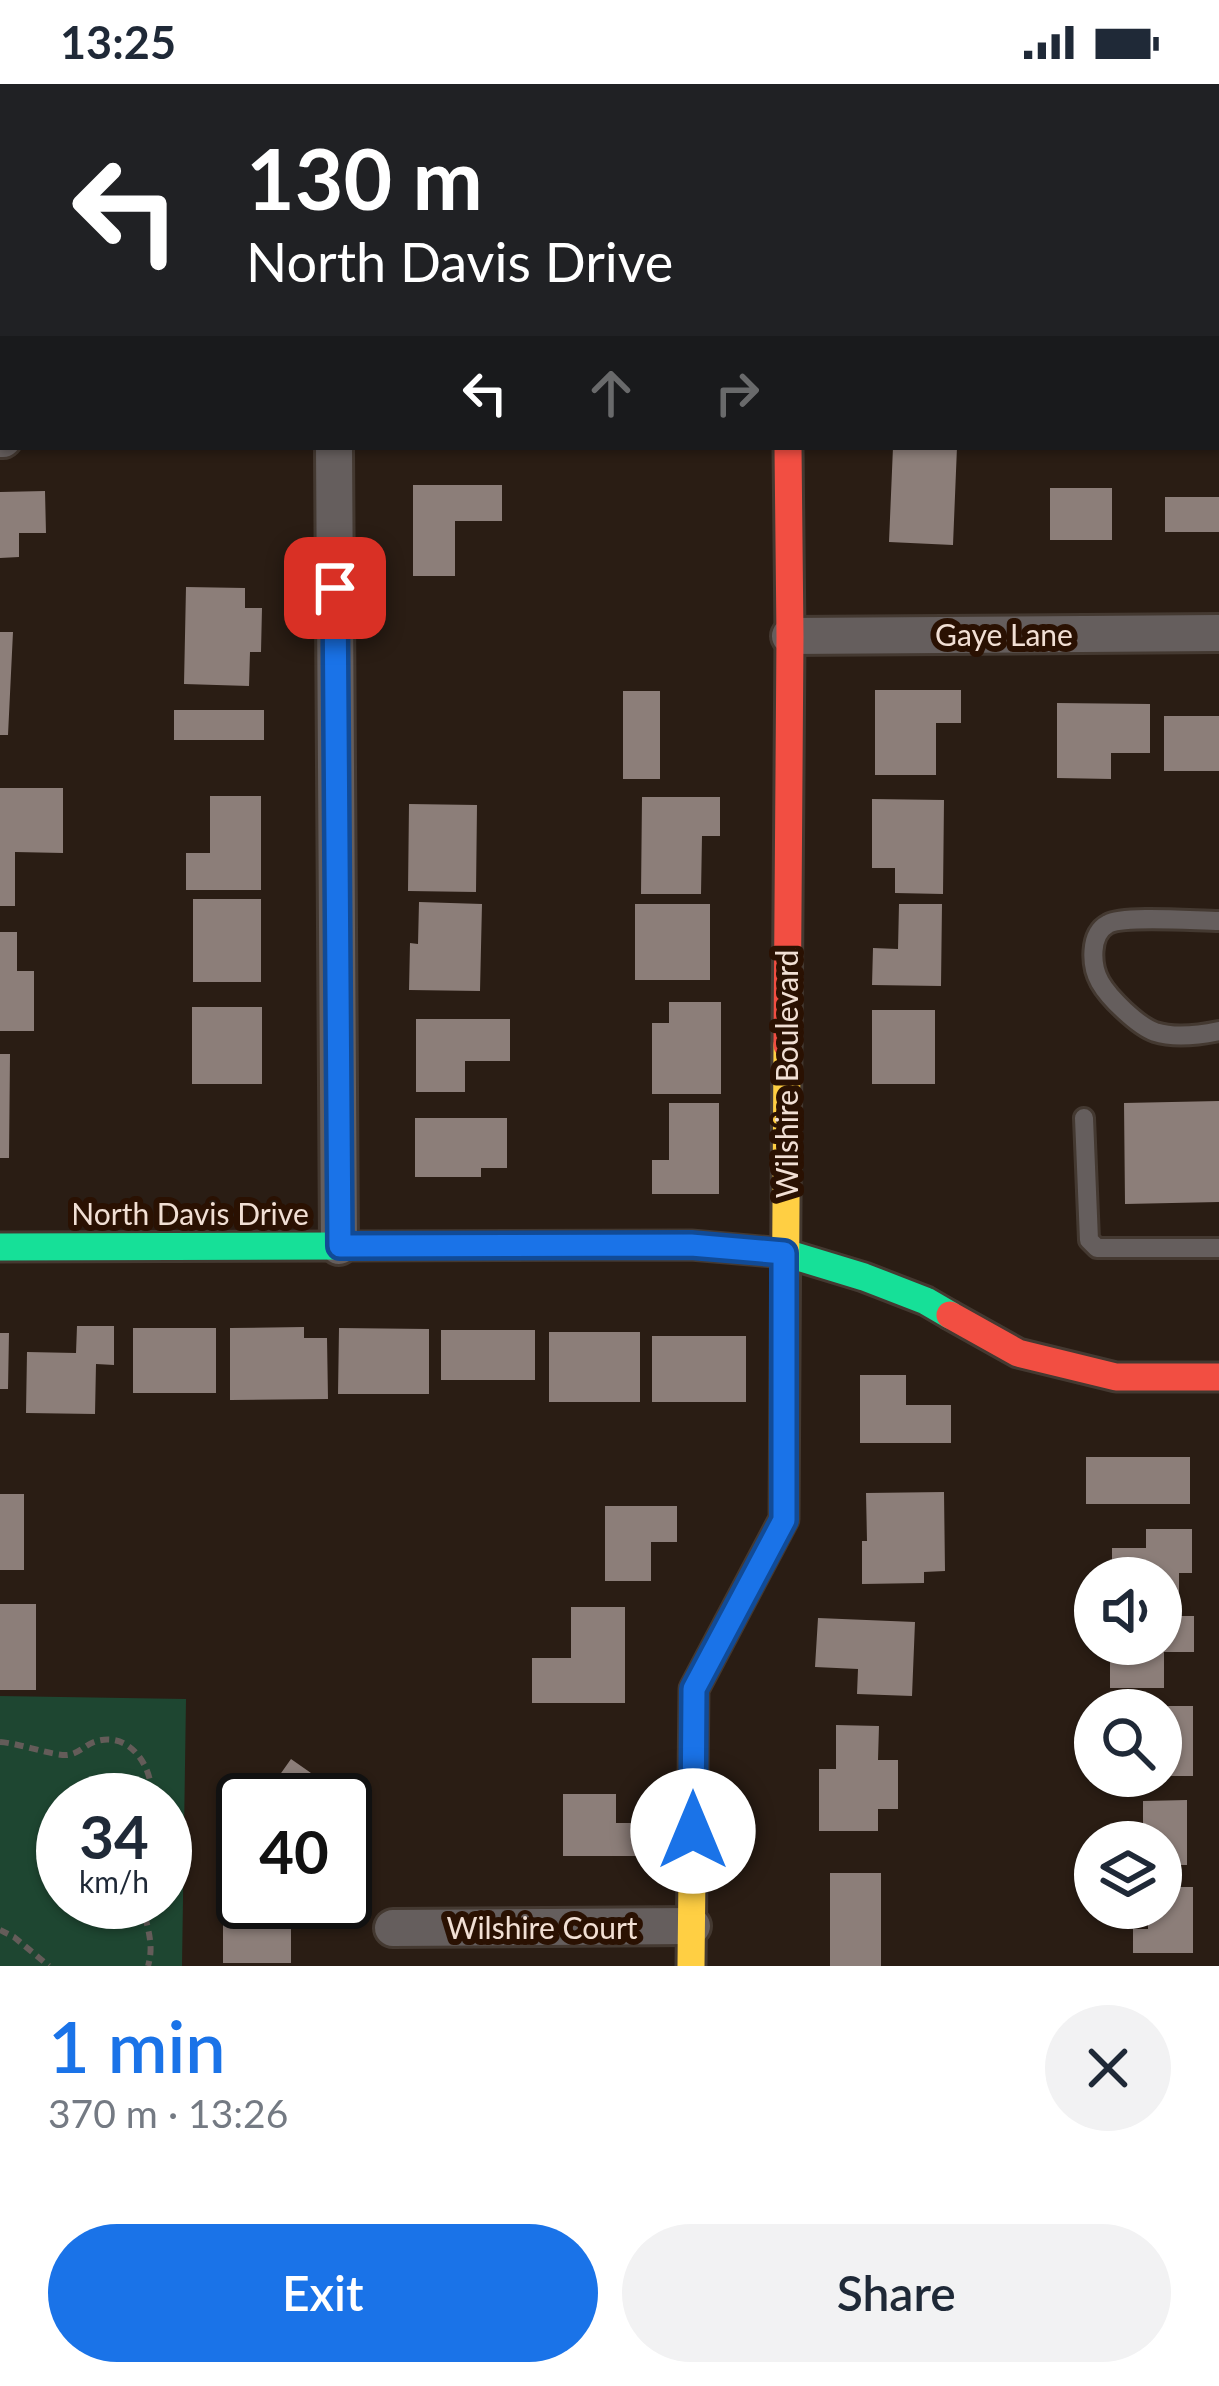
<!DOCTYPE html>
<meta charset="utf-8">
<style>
:root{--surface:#fff;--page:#f2f2f3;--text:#1f2937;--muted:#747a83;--accent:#1a73e8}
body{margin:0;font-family:Lato,sans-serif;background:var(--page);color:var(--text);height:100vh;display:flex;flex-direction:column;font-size:45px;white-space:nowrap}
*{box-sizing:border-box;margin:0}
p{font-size:39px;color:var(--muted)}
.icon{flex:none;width:66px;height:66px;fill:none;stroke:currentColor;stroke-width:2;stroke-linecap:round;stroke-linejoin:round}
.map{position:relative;height:1882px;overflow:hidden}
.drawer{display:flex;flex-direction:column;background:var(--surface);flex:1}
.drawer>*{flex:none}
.guide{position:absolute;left:0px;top:0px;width:1221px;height:366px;box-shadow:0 3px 9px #0004;background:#202124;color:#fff;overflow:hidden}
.fabs{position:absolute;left:1074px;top:1473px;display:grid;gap:24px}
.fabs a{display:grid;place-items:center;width:108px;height:108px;border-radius:50%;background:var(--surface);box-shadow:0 3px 9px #0004;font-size:60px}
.speed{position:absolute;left:36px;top:1689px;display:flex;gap:24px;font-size:60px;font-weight:700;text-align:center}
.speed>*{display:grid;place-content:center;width:156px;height:156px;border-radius:50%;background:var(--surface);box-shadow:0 3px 9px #0004;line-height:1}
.speed small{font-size:30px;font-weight:400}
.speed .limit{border:6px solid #111;border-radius:18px;background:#fff;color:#111}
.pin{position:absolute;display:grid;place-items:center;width:102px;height:102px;color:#fff;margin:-51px;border-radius:24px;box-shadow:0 6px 18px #0006}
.me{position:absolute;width:132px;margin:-66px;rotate:0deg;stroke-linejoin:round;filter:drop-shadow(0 0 9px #0008)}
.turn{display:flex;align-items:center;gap:42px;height:252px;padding:0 48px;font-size:54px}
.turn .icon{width:156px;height:156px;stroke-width:2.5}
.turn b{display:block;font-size:84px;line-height:102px}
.lanes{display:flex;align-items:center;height:114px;padding:0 48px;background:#0003;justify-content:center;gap:60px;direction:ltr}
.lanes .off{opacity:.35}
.round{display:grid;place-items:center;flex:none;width:126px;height:126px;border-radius:63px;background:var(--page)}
.summary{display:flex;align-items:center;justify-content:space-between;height:204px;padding:0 48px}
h1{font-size:72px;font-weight:600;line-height:90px;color:var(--accent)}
.cta{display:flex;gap:24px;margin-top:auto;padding:24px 48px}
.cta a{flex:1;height:138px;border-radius:72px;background:var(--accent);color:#fff;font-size:48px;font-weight:600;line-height:138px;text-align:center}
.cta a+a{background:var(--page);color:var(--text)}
.status{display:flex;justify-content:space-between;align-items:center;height:84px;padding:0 60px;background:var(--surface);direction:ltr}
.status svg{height:33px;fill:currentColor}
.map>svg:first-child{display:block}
</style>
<div class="status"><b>13:25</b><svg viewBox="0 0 49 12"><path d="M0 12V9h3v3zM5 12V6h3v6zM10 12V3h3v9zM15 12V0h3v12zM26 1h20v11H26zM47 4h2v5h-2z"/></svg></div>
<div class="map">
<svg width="1219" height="1882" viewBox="0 0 1219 1882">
<rect width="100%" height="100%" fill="#2a1d14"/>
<path fill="#1e4631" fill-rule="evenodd" d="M0,1612L186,1615L182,1882H0ZM63,1716H165V1818H63Z"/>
<path fill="#8c7e79" d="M893,363H957L953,461L889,458Z
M413,401H502V437H455V492H413Z
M1050,404H1112V456H1050Z
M45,407L46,449H19V473L0,474V408Z
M1165,413H1219V448H1165Z
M186,503L245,504V524H262L261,568H250L249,602L184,600Z
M0,548H13L8,651H0Z
M875,606H961V639H936V691H875Z
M623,607H660V695H623Z
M1057,619L1150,620V669H1111V695L1057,694Z
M174,626H264V656H174Z
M1164,632H1219V687H1164Z
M0,704H63V769L15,768V822H0Z
M210,712H261V806H186V769H210Z
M642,713H720V752H702L701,810H641Z
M872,715L944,716L943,810L895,809V784H872Z
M409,720L477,721L476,808L408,807Z
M193,815H261V898H193Z
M419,818L482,820L480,907L409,906L410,859L418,860Z
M635,820H710V896H635Z
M899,820H942L941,902L872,901L873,864L898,865Z
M0,848H17V887H34V947H0Z
M669,918H721V1010H652V939H669Z
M192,923H262V1000H192Z
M872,926H935V1000H872Z
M416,935H510V977H465V1008H416Z
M0,970H10L9,1074H0Z
M1219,1017V1118L1125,1120L1124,1019Z
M669,1019H719V1110H652V1076H669Z
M415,1034H507V1084H481V1093H415Z
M77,1242H114V1281L96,1280L95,1330L26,1329L27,1268L76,1269Z
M304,1243V1254H327L328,1315L230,1316V1244Z
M133,1244H216V1309H133Z
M339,1244L429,1245V1310H338Z
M441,1246H535V1296H441Z
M549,1248H640V1318H549Z
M0,1249H9L8,1305H0Z
M652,1252H746V1318H652Z
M860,1291H906V1321H951V1359H860Z
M1086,1373H1190V1420H1086Z
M944,1408L945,1487L924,1488V1499L862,1500V1457H867L866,1409Z
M0,1410H24V1486H0Z
M605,1422H677V1458H651V1497H605Z
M1146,1445H1192V1489H1179V1517H1161V1494H1112V1464H1146Z
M0,1520H36V1606H0Z
M571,1523H625V1619H532V1574H571Z
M1161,1532H1194V1568H1164V1604H1110V1560H1161Z
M818,1534L915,1538L912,1612L857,1610L858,1585L815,1583Z
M1161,1622H1193V1692H1161Z
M836,1641L879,1642L878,1676H898V1725H878V1747H819V1685H836Z
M291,1675L331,1703L322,1716H262Z
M563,1710H616V1739H637V1772H563Z
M1187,1716V1781H1161V1758H1143V1717Z
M830,1789H881V1882H830Z
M223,1800H243V1818H291V1879H223Z
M1161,1803H1193V1869H1133V1845H1148V1824H1161Z"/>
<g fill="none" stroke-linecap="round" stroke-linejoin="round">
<g stroke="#443931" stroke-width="24">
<path id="lane" d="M1219,837C1197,837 1124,831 1108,840C1089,850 1091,882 1100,898C1109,914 1138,942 1155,948C1174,954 1200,951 1219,947
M1084,1034L1089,1156L1097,1164H1219"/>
</g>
<g stroke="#443931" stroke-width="42">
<path id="street" d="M890,0L894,3
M1072,0V3
M1218,97H1219
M0,355H3
M334,363L339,1162
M790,552L1219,549
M393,1844L692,1842"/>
</g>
<g stroke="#443931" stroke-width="33">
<path id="fast" d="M0,1163L691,1161L785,1169L864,1193L926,1217L950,1231"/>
</g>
<g stroke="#443931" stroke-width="33">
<path id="slow" d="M691,1882L694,1605L784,1435L787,961"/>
</g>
<g stroke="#443931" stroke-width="33">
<path id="jam" d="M787,961L790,552L788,363
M950,1231L1018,1269L1116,1293H1219"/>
</g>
<path stroke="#645c59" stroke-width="6" stroke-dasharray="9 6" stroke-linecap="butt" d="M0,1658C18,1659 54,1672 67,1671C78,1670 84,1662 94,1658C130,1645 155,1685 151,1716
M142,1818C146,1841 155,1859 148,1882
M0,1846L14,1853L49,1882"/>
<use href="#lane" stroke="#655e5d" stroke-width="18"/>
<use href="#street" stroke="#655e5d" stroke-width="36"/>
<use href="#fast" stroke="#16e098" stroke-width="27"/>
<use href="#slow" stroke="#ffcf43" stroke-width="27"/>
<use href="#jam" stroke="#f24e42" stroke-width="27"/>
</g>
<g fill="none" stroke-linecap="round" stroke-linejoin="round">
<g stroke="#114b97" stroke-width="30">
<path id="route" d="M335,504L340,1162L691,1161L784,1169V1436L694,1605L693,1747"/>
</g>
<use href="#route" stroke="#1a73e8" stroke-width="21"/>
</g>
<g text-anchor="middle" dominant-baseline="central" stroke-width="12" stroke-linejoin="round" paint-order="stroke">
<g font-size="30" fill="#f1dfd4" stroke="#2a1102">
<text x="1004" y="550">Gaye Lane</text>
<text transform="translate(786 990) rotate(-90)">Wilshire Boulevard</text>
<text x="190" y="1129">North Davis Drive</text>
<text x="542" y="1843">Wilshire Court</text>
</g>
</g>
</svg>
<div class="fabs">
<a><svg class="icon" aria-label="sound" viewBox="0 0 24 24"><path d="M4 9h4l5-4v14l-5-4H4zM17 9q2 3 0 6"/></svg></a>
<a><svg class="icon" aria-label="search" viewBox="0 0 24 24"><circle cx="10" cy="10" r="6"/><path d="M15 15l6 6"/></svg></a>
<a><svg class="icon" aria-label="layers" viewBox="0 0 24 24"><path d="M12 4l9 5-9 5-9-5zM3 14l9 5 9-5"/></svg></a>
</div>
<div class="speed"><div>34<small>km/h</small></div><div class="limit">40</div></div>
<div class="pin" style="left:335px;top:504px;background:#d93025"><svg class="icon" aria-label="arrive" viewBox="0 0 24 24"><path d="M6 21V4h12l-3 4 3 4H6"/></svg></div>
<svg class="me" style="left:693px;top:1747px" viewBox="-20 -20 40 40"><circle r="19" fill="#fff"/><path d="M0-13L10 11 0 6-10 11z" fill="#1a73e8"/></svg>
<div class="guide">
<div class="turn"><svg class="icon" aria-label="left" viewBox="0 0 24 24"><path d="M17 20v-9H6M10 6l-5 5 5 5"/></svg><div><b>130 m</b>North Davis Drive</div></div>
<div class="lanes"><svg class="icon" aria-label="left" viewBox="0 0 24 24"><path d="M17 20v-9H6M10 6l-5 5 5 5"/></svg><svg class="icon off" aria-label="ahead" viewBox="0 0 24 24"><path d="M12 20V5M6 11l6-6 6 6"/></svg><svg class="icon off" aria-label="right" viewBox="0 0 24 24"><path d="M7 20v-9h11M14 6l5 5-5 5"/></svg></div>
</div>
</div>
<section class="drawer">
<div class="summary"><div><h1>1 min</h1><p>370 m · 13:26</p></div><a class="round"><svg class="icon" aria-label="close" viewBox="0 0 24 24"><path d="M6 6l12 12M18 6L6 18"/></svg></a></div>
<div class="cta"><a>Exit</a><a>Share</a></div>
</section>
